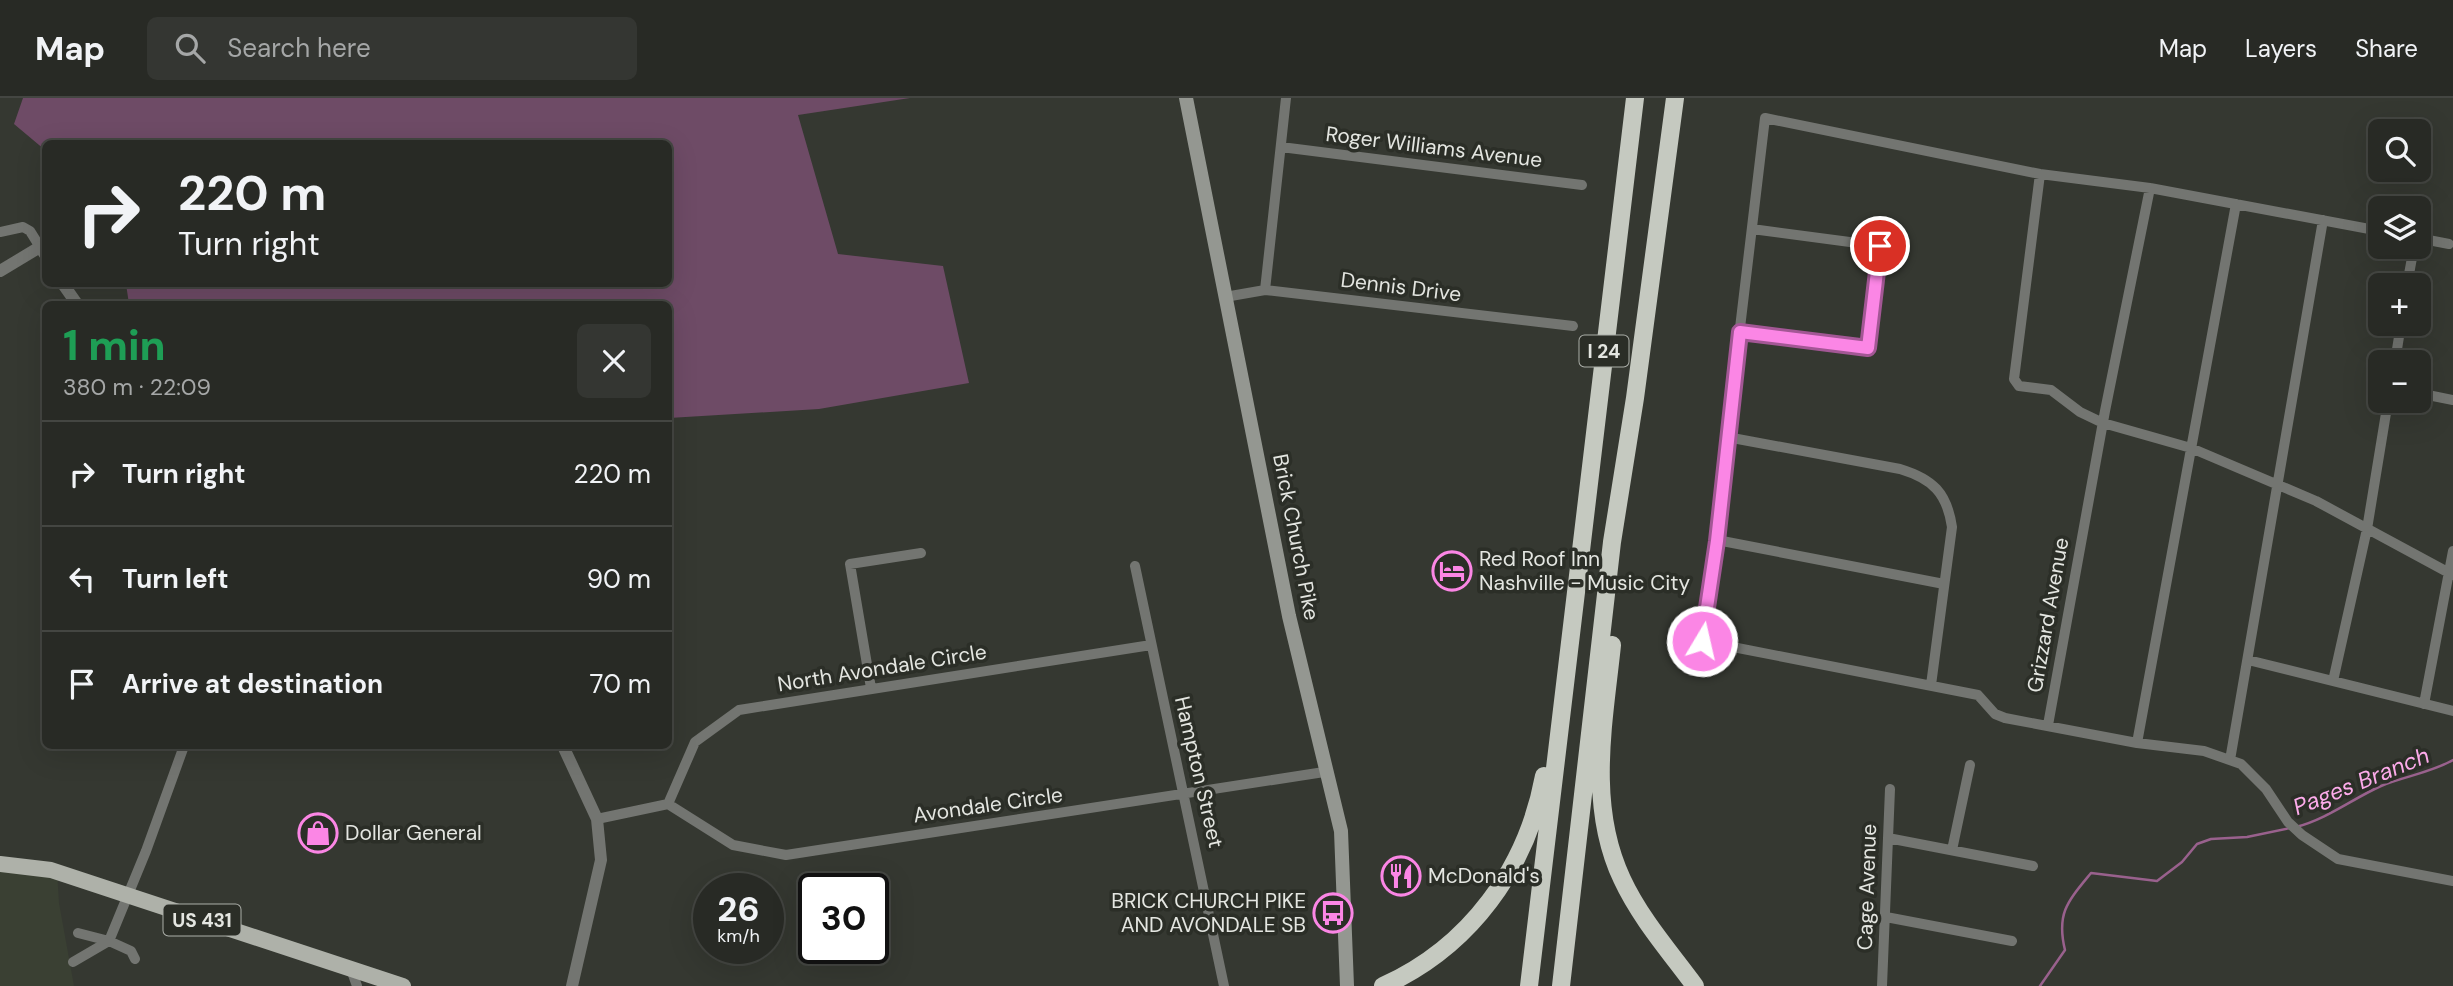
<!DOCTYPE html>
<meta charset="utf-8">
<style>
:root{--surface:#282a25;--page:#343632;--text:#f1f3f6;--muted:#a5a7a7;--line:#444642}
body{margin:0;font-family:"DM Sans",sans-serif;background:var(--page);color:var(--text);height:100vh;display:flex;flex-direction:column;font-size:26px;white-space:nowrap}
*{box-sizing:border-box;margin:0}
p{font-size:23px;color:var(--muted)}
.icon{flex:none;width:38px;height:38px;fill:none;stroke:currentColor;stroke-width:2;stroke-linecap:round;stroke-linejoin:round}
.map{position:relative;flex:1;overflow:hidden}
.drawer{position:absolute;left:42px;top:203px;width:630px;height:448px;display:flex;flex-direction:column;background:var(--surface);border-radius:10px;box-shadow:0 7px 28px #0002,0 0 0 2px var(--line)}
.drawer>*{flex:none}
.banner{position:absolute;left:42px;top:42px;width:630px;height:147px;border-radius:10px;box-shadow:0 7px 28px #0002,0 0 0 2px var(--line);background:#282a25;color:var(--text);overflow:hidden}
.tools{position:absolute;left:2368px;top:21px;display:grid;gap:14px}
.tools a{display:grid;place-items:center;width:63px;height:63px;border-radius:10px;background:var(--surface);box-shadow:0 7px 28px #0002,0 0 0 2px var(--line);font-size:35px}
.speed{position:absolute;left:693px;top:775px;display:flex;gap:14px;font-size:35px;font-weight:700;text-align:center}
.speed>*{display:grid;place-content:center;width:91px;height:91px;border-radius:50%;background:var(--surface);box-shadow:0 7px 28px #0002,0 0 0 2px var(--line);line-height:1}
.speed small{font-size:18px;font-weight:400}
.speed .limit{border:4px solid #111;border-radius:10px;background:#fff;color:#111}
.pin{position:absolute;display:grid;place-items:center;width:60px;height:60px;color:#fff;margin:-30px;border:4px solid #fff;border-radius:50%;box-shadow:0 2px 7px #0007}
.me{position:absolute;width:77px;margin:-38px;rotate:9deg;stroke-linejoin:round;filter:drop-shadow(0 0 5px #0008)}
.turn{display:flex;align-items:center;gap:24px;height:147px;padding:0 21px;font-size:32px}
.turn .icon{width:91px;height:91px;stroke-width:2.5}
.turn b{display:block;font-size:49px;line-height:60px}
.round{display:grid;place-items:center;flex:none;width:74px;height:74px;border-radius:10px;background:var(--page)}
.summary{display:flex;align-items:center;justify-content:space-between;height:119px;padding:0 21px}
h1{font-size:42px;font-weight:800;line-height:52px;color:#1e9e55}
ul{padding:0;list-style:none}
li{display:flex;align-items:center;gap:21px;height:105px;padding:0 21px;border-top:2px solid var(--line)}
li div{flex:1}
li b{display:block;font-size:26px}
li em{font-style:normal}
header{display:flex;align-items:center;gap:42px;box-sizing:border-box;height:98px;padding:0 35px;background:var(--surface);border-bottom:2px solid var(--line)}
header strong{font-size:33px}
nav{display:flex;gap:38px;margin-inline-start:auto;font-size:24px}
.search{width:490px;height:63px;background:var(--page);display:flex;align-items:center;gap:18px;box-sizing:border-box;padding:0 24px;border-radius:10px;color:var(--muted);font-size:26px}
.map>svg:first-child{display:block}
</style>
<header>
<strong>Map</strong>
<div class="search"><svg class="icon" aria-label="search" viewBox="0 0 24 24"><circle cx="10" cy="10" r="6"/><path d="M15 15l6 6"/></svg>Search here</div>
<nav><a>Map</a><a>Layers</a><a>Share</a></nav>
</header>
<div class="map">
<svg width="2453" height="888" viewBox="0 0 2453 888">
<rect width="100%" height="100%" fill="#353831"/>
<path fill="#3a4033" d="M0,766L57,773L59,805L74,888H0Z"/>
<path fill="#6e4b66" d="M23,0H910L798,17L838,156L943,168L969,285L819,311L669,320L668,206H129L126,186H668V46H46L45,52L14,26Z"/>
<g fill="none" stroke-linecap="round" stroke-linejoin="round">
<path stroke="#99618d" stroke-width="2.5" d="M2296,729C2327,721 2352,701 2381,688C2405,678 2430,675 2453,662
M2040,888L2065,852C2056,815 2068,803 2091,775L2157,783L2182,764L2197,746L2211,741L2247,739L2290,730"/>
<path stroke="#737571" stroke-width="10" d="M1281,49L1582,87
M2040,76L2014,281L2019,288L2051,292L2080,314L2103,325L2191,350L2316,403L2453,477
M0,134L23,129L30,133L40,149L46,146
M2418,140L2449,146
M2407,187L2414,149
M1265,192L1286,0
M1225,199L1265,192L1573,228
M1740,234L1868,250L1880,148L1752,131
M2395,264L2401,226
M2418,295L2453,302
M1727,339L1765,20L2040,76L2150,90L2380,133
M1717,442L1944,486
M1135,468L1224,888
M2248,562L2453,613
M2333,583L2367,431L2388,303
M1931,587L1952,429C1947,395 1933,381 1900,371L1727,339L1717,442L1702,543L1978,597L1995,616L2005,620L2137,645L2204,653L2241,666L2266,691L2288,724L2302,737L2338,761L2453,783
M871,590L850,466L921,455
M2424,606L2453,453
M2048,627L2105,313L2150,90
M2137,645L2236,106
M2230,662L2323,122
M668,706L733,747L786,757L1324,674
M668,706L695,644L739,612L1151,547
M597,721L668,706
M1888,740L2033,768
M1952,752L1970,667
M1886,819L2012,843
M78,835L109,843L146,753L184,648
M73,864L109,843L131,853L135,861
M351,871L357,888
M1882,888L1890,691"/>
<path stroke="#737571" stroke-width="12" d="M0,173L40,149L46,158
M63,186L77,206
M563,648L597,721L601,762L572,888"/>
<path stroke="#949791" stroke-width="14" d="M1186,0L1289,518L1341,733L1347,888"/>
<path stroke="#aeb1a9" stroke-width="16" d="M0,766L51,772L403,888"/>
<path stroke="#c5c9c0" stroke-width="18" d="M1612,547C1604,624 1587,707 1622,781C1640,820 1670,854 1695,888
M1383,888C1470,849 1527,770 1544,678
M1529,888L1635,0
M1561,888L1612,444L1635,300L1675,0"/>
</g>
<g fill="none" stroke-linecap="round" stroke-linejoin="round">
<g stroke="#a35795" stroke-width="18">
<path id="route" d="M1702,543L1717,443L1740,234L1868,250L1880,148"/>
</g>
<use href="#route" stroke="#fb86e5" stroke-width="12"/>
</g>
<defs>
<g id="hotel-ring" transform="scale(2.0125)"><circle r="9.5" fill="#2b2e27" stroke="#fb86e5" stroke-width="1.5"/><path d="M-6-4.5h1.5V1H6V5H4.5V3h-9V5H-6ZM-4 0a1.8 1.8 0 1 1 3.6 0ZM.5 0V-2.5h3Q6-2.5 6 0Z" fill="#fb86e5"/></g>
<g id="shop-ring" transform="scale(2.0125)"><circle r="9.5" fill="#2b2e27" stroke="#fb86e5" stroke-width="1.5"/><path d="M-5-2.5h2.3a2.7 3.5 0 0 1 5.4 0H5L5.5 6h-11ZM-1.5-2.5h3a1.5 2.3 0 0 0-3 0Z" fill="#fb86e5"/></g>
<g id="restaurant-ring" transform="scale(2.0125)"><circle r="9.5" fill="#2b2e27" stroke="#fb86e5" stroke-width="1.5"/><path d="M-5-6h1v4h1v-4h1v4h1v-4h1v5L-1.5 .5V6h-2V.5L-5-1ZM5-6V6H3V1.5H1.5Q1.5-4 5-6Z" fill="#fb86e5"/></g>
<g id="bus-ring" transform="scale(2.0125)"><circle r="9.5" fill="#2b2e27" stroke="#fb86e5" stroke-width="1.5"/><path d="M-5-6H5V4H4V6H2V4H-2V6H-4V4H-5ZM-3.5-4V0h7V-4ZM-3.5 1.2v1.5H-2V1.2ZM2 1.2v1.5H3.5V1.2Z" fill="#fb86e5"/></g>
</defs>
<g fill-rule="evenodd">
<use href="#hotel-ring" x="1452" y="473"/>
<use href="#shop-ring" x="318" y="735"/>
<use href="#restaurant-ring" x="1401" y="778"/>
<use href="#bus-ring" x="1333" y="815"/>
</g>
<g text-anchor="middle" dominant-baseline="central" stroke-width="7" stroke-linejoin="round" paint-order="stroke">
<g fill="#2b2e27" stroke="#acafa9" stroke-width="2">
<rect x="1579.5" y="237.5" width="49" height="31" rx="5"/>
<rect x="163.5" y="806.5" width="77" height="31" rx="5"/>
</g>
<g font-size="19" font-weight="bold" fill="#e4e6e1">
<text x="1604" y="253">I 24</text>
<text x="202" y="822">US 431</text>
</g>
<g font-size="21" fill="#e4e6e1" stroke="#2b2e27">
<text transform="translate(1434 49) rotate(7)">Roger Williams Avenue</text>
<text transform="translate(1401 189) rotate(7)">Dennis Drive</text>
<text transform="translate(1296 439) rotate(79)">Brick Church Pike</text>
<text transform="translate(2048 517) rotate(-80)">Grizzard Avenue</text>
<text transform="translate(882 570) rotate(-9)">North Avondale Circle</text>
<text transform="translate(1199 674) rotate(77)">Hampton Street</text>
<text transform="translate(988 707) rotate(-8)">Avondale Circle</text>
<text transform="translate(1867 789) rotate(-88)">Cage Avenue</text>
</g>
<g font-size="21" fill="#e4e6e1" stroke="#2b2e27" text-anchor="start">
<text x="1479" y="461">Red Roof Inn<tspan x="1479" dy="24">Nashville - Music City</tspan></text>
<text x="345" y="735">Dollar General</text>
<text x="1428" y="778">McDonald's</text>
<text x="1306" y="803" text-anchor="end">BRICK CHURCH PIKE<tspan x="1306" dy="24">AND AVONDALE SB</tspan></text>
</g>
<g font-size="23" font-style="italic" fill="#fcabea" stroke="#2b2e27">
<text transform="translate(2361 683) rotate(-22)">Pages Branch</text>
</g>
</g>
</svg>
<div class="tools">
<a><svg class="icon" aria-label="search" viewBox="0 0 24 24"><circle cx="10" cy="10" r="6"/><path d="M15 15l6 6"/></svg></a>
<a><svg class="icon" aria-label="layers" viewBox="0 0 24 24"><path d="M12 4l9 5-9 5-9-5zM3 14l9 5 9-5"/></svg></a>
<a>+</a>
<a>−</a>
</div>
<div class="speed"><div>26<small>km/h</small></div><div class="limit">30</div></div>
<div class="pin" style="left:1880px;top:148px;background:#d93025"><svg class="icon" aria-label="arrive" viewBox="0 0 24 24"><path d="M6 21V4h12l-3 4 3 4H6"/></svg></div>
<svg class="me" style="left:1702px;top:543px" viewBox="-20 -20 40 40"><circle r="17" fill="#fb86e5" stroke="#fff" stroke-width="3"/><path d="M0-11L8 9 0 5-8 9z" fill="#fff"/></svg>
<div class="banner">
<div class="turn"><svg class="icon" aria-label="right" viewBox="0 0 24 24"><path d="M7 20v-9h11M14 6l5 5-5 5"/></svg><div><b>220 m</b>Turn right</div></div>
</div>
<section class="drawer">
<div class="summary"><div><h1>1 min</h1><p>380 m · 22:09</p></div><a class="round"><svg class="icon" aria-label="close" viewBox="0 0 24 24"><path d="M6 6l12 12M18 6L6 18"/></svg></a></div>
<ul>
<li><svg class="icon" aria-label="right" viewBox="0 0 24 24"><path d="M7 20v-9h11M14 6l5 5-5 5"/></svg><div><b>Turn right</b></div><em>220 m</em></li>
<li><svg class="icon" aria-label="left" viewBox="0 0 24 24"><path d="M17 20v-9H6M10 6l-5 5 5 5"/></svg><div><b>Turn left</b></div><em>90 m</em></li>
<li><svg class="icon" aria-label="arrive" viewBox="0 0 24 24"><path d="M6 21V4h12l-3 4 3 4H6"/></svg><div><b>Arrive at destination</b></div><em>70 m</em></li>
</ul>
</section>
</div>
